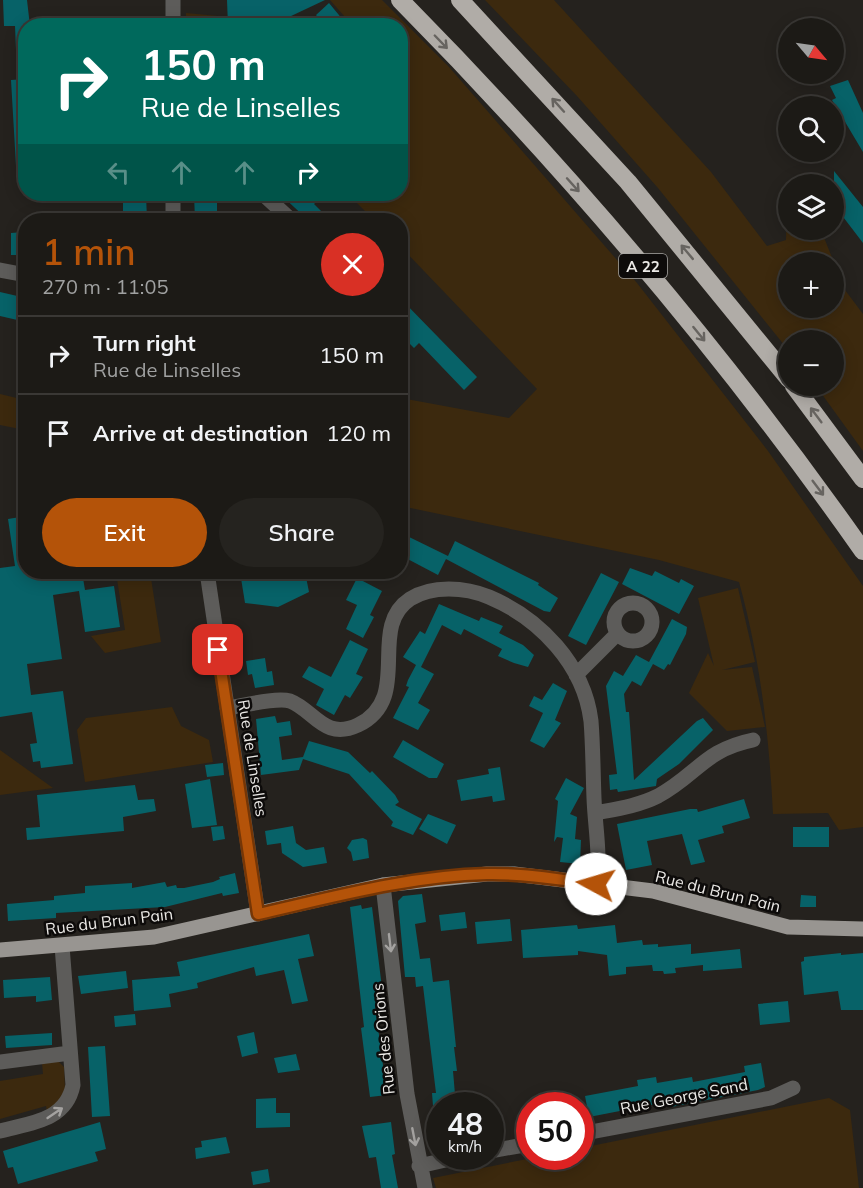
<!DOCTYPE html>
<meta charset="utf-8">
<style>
:root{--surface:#1c1a16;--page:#25231f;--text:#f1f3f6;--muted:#a0a1a1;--line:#3a3835;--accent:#b45309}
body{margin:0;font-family:Mulish,sans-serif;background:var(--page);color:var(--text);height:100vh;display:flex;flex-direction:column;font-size:22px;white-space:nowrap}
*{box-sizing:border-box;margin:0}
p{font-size:20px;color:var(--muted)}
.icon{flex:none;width:33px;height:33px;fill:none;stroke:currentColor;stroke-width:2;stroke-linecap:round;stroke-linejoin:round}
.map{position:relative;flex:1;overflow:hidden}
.side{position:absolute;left:18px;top:213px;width:390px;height:366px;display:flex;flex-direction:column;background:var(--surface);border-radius:24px;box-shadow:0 3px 15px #0003,0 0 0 2px var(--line)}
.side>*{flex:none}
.banner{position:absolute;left:18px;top:18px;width:390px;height:183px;border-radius:24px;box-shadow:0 3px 15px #0003,0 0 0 2px var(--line);background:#00695c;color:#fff;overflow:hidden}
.needle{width:39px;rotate:119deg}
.tools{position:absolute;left:778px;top:18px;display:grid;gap:12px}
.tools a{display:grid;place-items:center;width:66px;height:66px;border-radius:50%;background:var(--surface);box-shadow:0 3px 15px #0003,0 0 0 2px var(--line);font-size:30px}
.speed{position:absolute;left:426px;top:1092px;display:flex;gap:12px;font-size:30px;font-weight:700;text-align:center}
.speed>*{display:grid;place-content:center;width:78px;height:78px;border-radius:50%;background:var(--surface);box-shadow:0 3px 15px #0003,0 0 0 2px var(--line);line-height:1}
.speed small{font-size:15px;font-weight:400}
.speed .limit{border:9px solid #d22;background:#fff;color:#111}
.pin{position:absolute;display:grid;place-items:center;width:51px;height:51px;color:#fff;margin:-26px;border-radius:12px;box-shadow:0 3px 9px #0006}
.me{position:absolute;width:66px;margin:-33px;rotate:276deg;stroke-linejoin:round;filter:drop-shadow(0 0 4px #0008)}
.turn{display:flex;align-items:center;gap:21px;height:126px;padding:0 24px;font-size:27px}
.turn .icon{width:78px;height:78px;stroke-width:2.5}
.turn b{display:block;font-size:42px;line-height:51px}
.lanes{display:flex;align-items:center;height:57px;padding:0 24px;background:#0003;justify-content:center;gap:30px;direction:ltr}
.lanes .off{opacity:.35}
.round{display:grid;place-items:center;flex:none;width:63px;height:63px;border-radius:32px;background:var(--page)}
.headline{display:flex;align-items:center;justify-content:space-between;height:102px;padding:0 24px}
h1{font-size:36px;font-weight:600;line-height:45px;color:var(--accent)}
.action{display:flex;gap:12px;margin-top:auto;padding:12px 24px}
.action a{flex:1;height:69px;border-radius:36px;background:var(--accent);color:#fff;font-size:24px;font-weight:600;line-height:69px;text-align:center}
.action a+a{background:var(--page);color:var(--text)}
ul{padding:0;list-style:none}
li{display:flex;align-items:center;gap:18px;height:78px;padding:0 24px;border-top:2px solid var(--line)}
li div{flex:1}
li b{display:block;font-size:22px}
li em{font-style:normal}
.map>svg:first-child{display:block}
</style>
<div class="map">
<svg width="863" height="1188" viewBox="0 0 863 1188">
<rect width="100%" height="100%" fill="#25221e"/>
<path fill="#3c290e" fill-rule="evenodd" d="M330,0H382L449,67L637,283L768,451L863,586V827L839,830L828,813L773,814C769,734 760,658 739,582L659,560L401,506V398L509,418L537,389L401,247L400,220H374L348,194H400V26L352,25Z
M485,0H554L711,172L767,246L786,240L787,195L789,197V230H821L845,290L863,314V451L816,386H834V340H789V351L658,188L577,96ZM789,262H834V308H789Z
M186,13L218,16L217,25H186Z
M0,394L25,400V430L0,425Z
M119,572H150L161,642L105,653L91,636L125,630L117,579Z
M738,588L755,662L722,670L752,667L765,727L727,731L689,693L708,653L714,666L698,598Z
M172,707L181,726L209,740L213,762L85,782L77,730L86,718Z
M0,750L53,788L0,795Z
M58,1061L64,1067L65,1090L53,1110L47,1111L46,1106L0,1119V1081L43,1074L42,1063Z
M829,1098L850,1110L859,1188H436L433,1178L537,1157L580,1156L581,1148Z"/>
<path fill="#076268" d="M3,0H27L30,26H26V49L16,50L15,26H4Z
M227,0H325L289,17V26H228Z
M329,3L348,26H325L316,15Z
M26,79V166H16L11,80Z
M848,80L863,113V152L832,100L836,98L830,86Z
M834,171L863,207V243L834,205Z
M129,194H146L147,220H123V203H126Z
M194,194H217V220H195Z
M280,194H324L314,204L330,220H308Z
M24,232L26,255H11V233Z
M0,292L26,298V322L0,316Z
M400,298L477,377L464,390L419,343L414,348L400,334Z
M26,516V572H82L85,590L114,586L120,627L85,632L79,591L53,595L62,659L27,664L31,695L63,691L73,764L41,768L40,761L33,762L30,744L37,743L32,712L0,717V568L15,566L8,519Z
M405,535L448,556L455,541L539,583L538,585L558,598L550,612L544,611L446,559L438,575L400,555V544Z
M630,568L652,576L655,571L679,583L681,579L694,586L679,614L622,584Z
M240,572H305L309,592L278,607L245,603Z
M601,573L619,582L586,645L568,636Z
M357,578L382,591L370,615L374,617L363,638L346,629L357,605L346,600Z
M439,604L479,621L481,617L503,626L499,633L523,645L534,655L528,667L514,663L498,656L502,649L464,629L461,635L442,625L421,667L434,674L418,703L430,710L418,730L393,718L409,687L406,686L408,680L416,665L403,657L420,631L425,634Z
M672,619L687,627L686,634L670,665L668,664L664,670L653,664L641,686L632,681L624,694L626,712H629L634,780L697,721L703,718L713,730L679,764L657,779L656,786L618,792L617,789L610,790L609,775L617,774L606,686L614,671L623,676L636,655L649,662Z
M350,640L368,649L356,674L363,677L350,698L345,695L334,715L316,705L324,689L302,677L309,666L331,677Z
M265,658L267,672L272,671L274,685L255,688L252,674L248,675L246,661Z
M553,683L567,691L555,720L561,723L544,748L530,741L543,713L529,706L534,696L542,700Z
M275,716L277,723L290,721L292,735L279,737L282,760L303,757L309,741L348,752L370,773L372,771L395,795L399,802L395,805L422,819L413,835L391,826L393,822L349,774L303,759L299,770L261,775L256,719Z
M403,740L444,764L437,778H429L393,757Z
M223,763L224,775L207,777L205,765Z
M500,767L505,800L493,802L492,796L461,801L457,780L489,774L488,769Z
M566,778L584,788L570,814L577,817L575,839L581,840L580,864L560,862L563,838L557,837L554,842L558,801L555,799Z
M210,779L217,825L192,828L185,784Z
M135,785L138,800L154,799L156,811L123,817L124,831L27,840L26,828L40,827L37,795Z
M744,799L750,818L722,826L724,833L698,840L705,862L691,865L682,834L647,841L652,865L626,870L617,824L690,809H697L698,812Z
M428,814L456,825L447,844L419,829Z
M223,826L225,839L213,841L211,827Z
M293,826L296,843L306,850L324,847L327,863L303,867L282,853L281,843L267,845L265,831Z
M793,827H829V847H793Z
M363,838L367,840L369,858L353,861L351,852L347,848L352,840Z
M235,873L239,893L223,896L222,893L165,907L56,913V918L8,921L7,904L54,900V896L85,893V886L132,883V888L165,882L167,887L176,885L177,888H184L213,882L220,879L219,877Z
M422,894L426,922L415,924L420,959L430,958L433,982L449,980L456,1047H454L457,1071H453L456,1106H433L432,1093H436L423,986L416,987L415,977H405L398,901L403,896Z
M801,895L816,896V907H800Z
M361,905L362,909L372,907L384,1004L375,1005L387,1095L370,1097L361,1028L364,1027L350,907Z
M465,912L467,928L441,931L439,915Z
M510,919L512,941L477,944L475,922Z
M577,925L578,929L615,925L617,943L642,940L643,945L658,944V947L691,944V954L740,949L742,968L703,971V965L675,968L676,973L664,974L663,971H653L652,965L626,967V974L609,976L607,955L578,951V955L523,958L521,930Z
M309,934L314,956L298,959L308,1001L292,1004L284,970L256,976L254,967L197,983L198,988L169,994L171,1007L134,1011L132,980L180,976L177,962Z
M841,953V955L863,953V1010H841L838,991L804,995L801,962L804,961V957Z
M126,971L128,988L81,994L78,976Z
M50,977L52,1000L36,1002V996L4,998L3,980Z
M788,1001L790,1022L760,1025L758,1004Z
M135,1014L136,1025L115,1027L114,1016Z
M254,1032L258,1053L242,1057L237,1036Z
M52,1033V1045L6,1048L5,1036Z
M105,1046L110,1116L92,1117L88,1047Z
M296,1054L300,1070L278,1073L274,1058Z
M761,1063L765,1087L758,1090L671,1107L670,1104L661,1106V1103L589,1117L585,1096L638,1086L637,1080L656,1077L657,1083L692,1077L693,1082L745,1072L744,1066Z
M276,1098V1113H290V1127L256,1128V1099Z
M100,1122L106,1149L95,1152L98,1161L18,1184L13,1167L8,1168L3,1151Z
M391,1122L395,1154L392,1155L398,1188H381L376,1157L369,1158L362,1126Z
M226,1137L230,1153L196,1159L195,1148L202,1147L201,1141Z
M268,1169L270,1182L253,1185L251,1172Z"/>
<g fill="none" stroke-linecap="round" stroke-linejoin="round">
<path stroke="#5d5c5a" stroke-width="15" d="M173,26V0
M173,194V220
M263,194L291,220
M0,270L26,275
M207,572L258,914
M614 622a19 19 0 1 1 38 0a19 19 0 1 1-38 0Z
M576,675L617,634
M227,708C242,706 276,697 290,701C314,710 324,741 358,725C414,698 366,628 410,599C432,585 465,587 489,597C539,618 584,664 591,721C593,746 593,773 594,798C595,827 601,855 596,884
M595,813C616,809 638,806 658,796C697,775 704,750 753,740
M383,885L407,1094L425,1188
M0,1062L70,1053
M0,1131C30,1123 66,1121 73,1085L62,946
M580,1134L771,1098L793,1088
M490,1151L530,1144
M419,1166L463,1156"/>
<path stroke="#989591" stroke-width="15" d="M0,950L154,937L383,885L487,874H514L653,891L788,927L863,929"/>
<path stroke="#b0aca7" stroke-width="18" d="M400,0C569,171 725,355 863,551
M460,0L628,182L789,379
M794,386L863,479"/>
</g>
<defs><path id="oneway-shaft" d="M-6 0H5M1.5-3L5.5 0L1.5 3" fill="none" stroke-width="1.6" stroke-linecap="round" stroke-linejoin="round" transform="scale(1.5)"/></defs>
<g stroke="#676460">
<use href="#oneway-shaft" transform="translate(441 42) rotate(46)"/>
<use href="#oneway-shaft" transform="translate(558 105) rotate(-132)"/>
<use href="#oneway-shaft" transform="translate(573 185) rotate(48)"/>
<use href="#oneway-shaft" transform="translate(687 252) rotate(-130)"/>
<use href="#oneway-shaft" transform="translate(699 334) rotate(51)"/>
<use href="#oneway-shaft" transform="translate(816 415) rotate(-127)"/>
<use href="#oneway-shaft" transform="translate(818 488) rotate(53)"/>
</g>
<g stroke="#a4a2a0">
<use href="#oneway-shaft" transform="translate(390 943) rotate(83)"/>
<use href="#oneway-shaft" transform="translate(55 1113) rotate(-34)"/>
<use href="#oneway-shaft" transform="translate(414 1137) rotate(79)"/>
</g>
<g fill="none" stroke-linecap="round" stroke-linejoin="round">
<g stroke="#753606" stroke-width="15">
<path id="route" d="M218,650L258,914C333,897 409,876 487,874C523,873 560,880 596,884"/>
</g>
<use href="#route" stroke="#b45309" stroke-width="10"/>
</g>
<g text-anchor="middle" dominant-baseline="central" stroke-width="5" stroke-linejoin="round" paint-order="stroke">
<rect fill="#0d0b0a" stroke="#a8a6a4" stroke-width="1.5" x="619" y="254" width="48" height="24" rx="4.5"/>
<g font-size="15" font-weight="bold" fill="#ebe9e6">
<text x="643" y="266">A 22</text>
</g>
<g font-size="16" fill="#ebe9e6" stroke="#0d0b0a">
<text transform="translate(253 758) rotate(81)">Rue de Linselles</text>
<text transform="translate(718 891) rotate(14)">Rue du Brun Pain</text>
<text transform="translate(109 921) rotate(-7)">Rue du Brun Pain</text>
<text transform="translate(383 1039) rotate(-96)">Rue des Orions</text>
<text transform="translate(684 1096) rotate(-11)">Rue George Sand</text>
</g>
</g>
</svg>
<div class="tools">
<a><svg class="needle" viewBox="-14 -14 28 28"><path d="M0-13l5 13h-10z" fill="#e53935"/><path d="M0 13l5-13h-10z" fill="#a0a1a1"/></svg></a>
<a><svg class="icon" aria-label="search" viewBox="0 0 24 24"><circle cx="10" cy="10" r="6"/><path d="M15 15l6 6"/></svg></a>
<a><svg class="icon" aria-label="layers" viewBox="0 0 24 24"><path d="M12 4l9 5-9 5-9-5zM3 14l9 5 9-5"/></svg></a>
<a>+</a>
<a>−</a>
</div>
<div class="speed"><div>48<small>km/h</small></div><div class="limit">50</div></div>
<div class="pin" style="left:218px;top:650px;background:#d93025"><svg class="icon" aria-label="arrive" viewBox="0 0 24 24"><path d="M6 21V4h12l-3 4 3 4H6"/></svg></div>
<svg class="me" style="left:596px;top:884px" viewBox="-20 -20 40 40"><circle r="19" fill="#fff"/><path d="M0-13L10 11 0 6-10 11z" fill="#b45309"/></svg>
<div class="banner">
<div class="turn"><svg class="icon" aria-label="right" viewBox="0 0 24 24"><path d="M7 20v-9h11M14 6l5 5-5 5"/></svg><div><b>150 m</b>Rue de Linselles</div></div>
<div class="lanes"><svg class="icon off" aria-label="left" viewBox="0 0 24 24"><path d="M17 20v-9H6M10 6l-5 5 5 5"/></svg><svg class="icon off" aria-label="ahead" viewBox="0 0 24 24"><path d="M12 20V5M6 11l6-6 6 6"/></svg><svg class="icon off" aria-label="ahead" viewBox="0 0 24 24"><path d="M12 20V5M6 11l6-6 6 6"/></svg><svg class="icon" aria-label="right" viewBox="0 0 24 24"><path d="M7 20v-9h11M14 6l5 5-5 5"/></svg></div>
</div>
<section class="side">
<div class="headline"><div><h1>1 min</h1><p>270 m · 11:05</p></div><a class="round" style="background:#d93025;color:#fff"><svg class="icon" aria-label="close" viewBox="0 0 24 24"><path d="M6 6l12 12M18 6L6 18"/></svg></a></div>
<ul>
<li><svg class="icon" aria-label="right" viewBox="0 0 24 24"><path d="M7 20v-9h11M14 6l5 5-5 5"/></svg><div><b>Turn right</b><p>Rue de Linselles</p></div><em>150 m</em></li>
<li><svg class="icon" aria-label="arrive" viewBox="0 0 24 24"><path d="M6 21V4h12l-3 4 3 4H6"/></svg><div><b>Arrive at destination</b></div><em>120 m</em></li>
</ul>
<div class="action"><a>Exit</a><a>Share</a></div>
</section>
</div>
